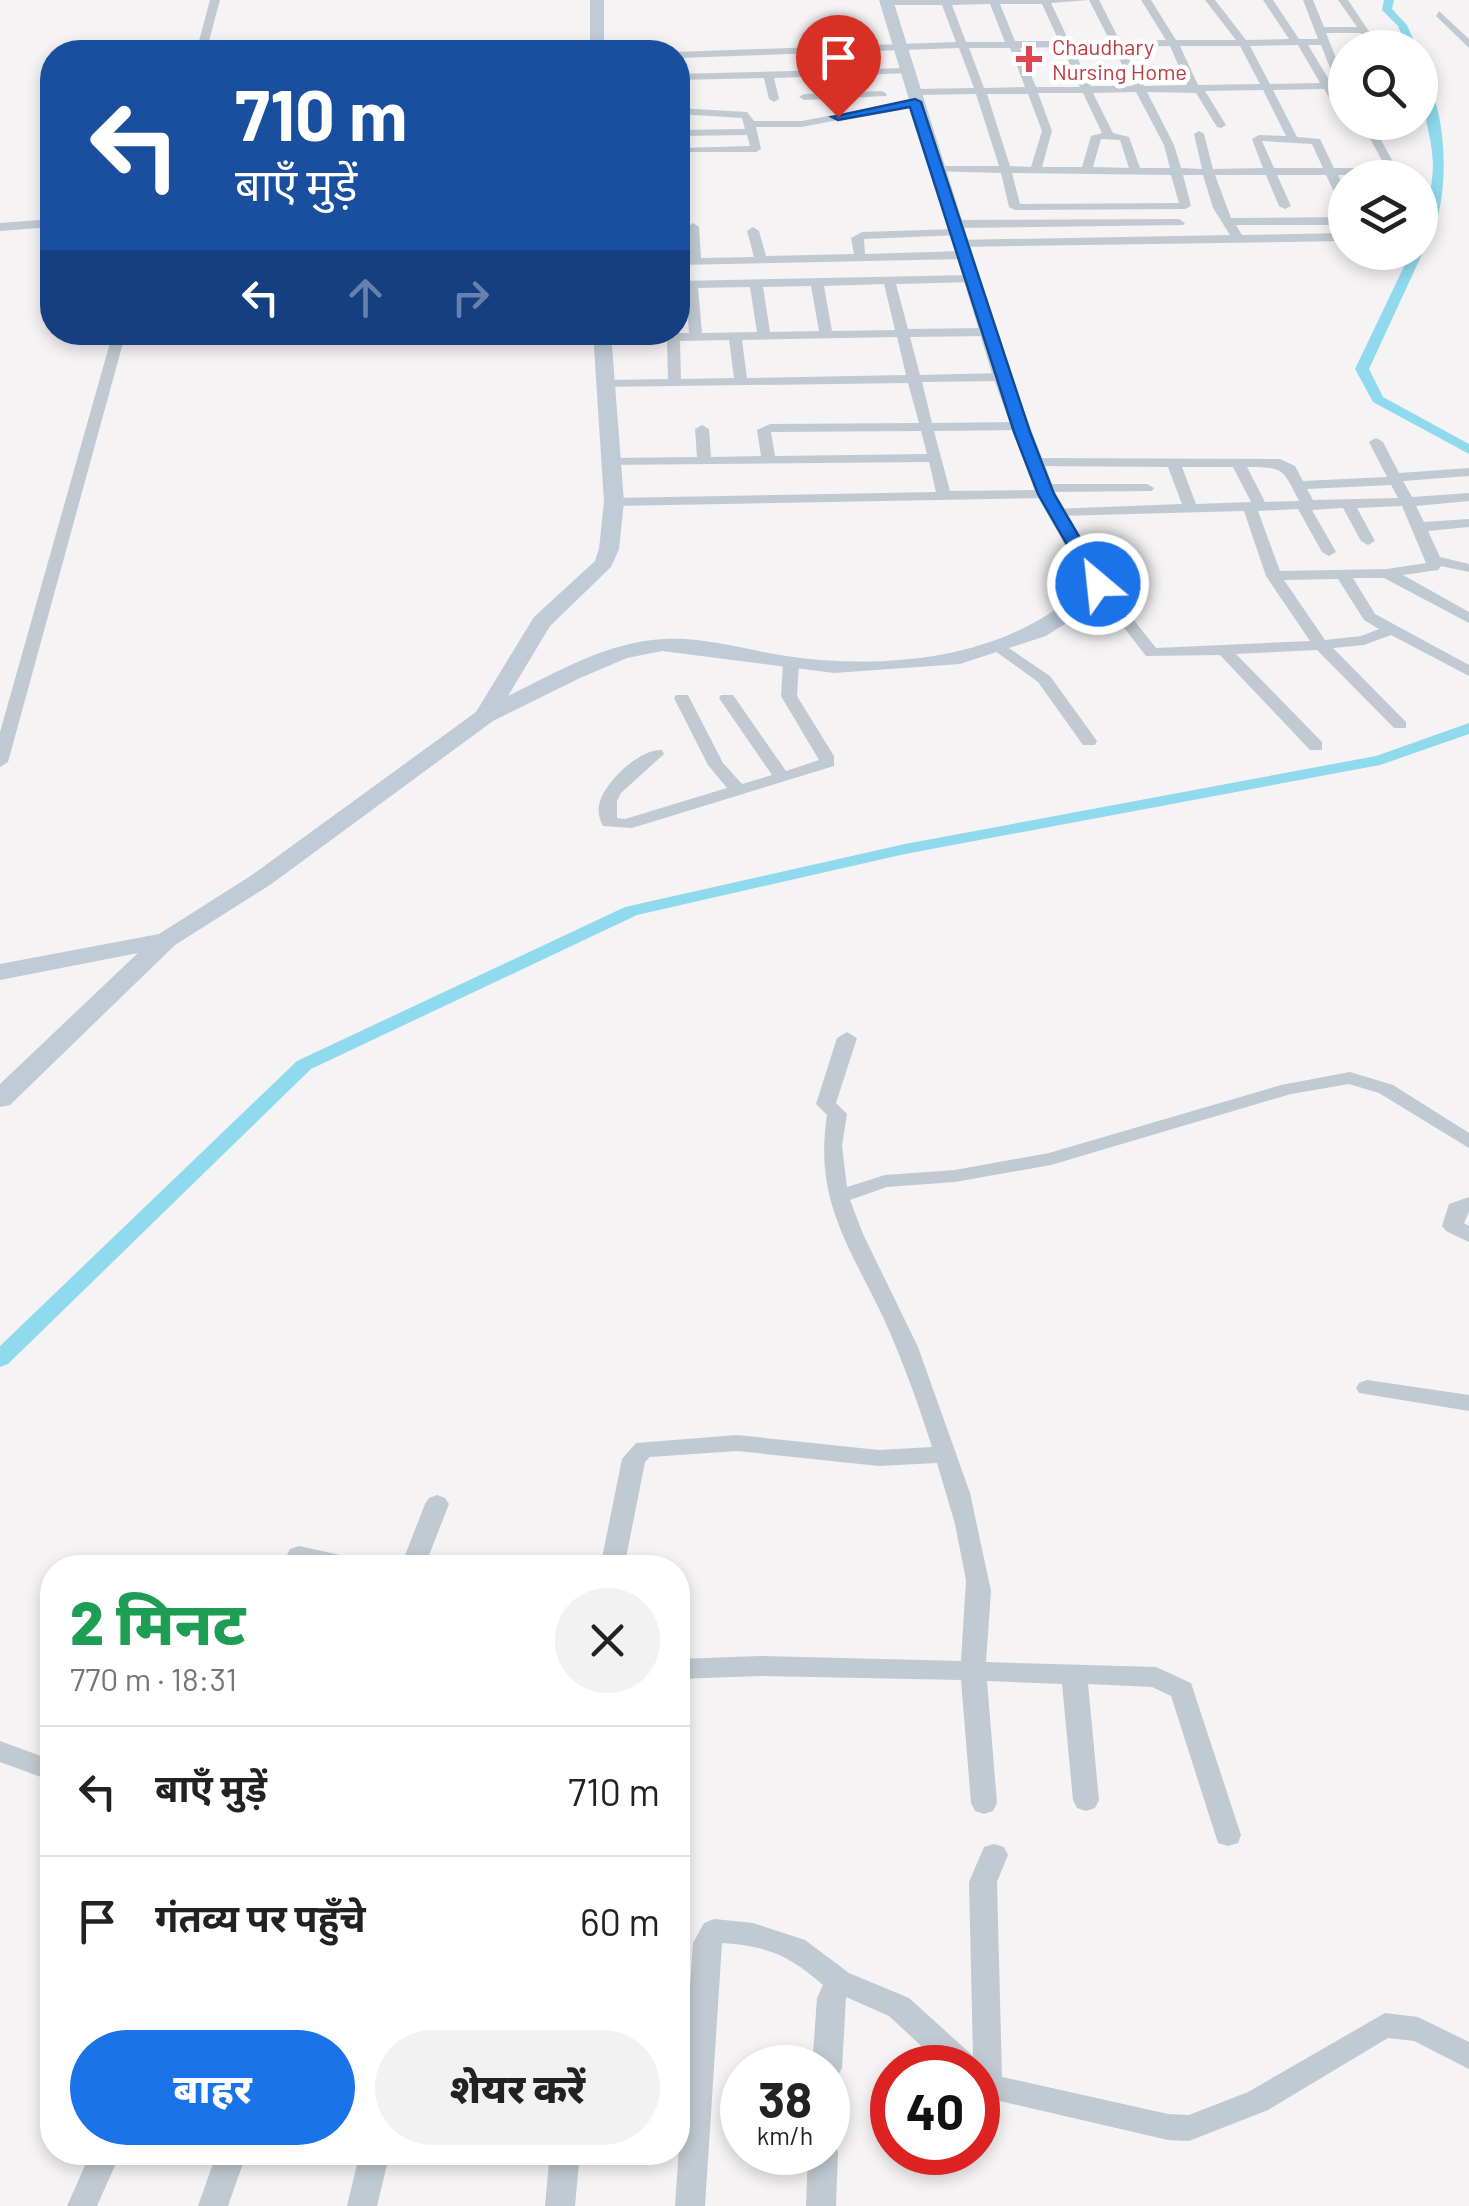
<!DOCTYPE html>
<html lang="hi">
<meta charset="utf-8">
<style>
:root{--surface:#fff;--page:#f2f2f2;--text:#222;--muted:#767676;--line:#e0e0e0;--accent:#1a73e8}
body{margin:0;font-family:Barlow,"Noto Sans Devanagari",sans-serif;background:var(--page);color:var(--text);height:100vh;display:flex;flex-direction:column;font-size:38px;white-space:nowrap}
*{box-sizing:border-box;margin:0}
p{font-size:32px;color:var(--muted)}
.icon{flex:none;width:55px;height:55px;fill:none;stroke:currentColor;stroke-width:2;stroke-linecap:round;stroke-linejoin:round}
.map{position:relative;flex:1;overflow:hidden}
.side{position:absolute;left:40px;top:1555px;width:650px;height:610px;display:flex;flex-direction:column;background:var(--surface);border-radius:40px;box-shadow:0 5px 15px #0003}
.side>*{flex:none}
.hud{position:absolute;left:40px;top:40px;width:650px;height:305px;border-radius:40px;box-shadow:0 5px 15px #0003;background:#1a4fa0;color:#fff;overflow:hidden}
.tools{position:absolute;left:1328px;top:30px;display:grid;gap:20px}
.tools a{display:grid;place-items:center;width:110px;height:110px;border-radius:50%;background:var(--surface);box-shadow:0 5px 15px #0003;font-size:50px}
.speed{position:absolute;left:720px;top:2045px;display:flex;gap:20px;font-size:50px;font-weight:700;text-align:center}
.speed>*{display:grid;place-content:center;width:130px;height:130px;border-radius:50%;background:var(--surface);box-shadow:0 5px 15px #0003;line-height:1}
.speed small{font-size:25px;font-weight:400}
.speed .limit{border:15px solid #d22;background:#fff;color:#111}
.pin{position:absolute;display:grid;place-items:center;width:85px;height:85px;color:#fff;margin:-102px -42px;border-radius:50% 50% 50% 0;rotate:-45deg;box-shadow:0 0 10px #0007}
.pin .icon{rotate:45deg}
.me{position:absolute;width:110px;margin:-55px;rotate:332deg;stroke-linejoin:round;filter:drop-shadow(0 0 8px #0008)}
.turn{display:flex;align-items:center;gap:35px;height:210px;padding:0 30px;font-size:45px}
.turn .icon{width:130px;height:130px;stroke-width:2.5}
.turn b{display:block;font-size:70px;line-height:85px}
.lanes{display:flex;align-items:center;height:95px;padding:0 30px;background:#0003;justify-content:center;gap:50px;direction:ltr}
.lanes .off{opacity:.35}
.round{display:grid;place-items:center;flex:none;width:105px;height:105px;border-radius:52px;background:var(--page)}
.summary{display:flex;align-items:center;justify-content:space-between;height:170px;padding:0 30px}
h1{font-size:60px;font-weight:800;line-height:75px;color:#1e9e55}
.button{display:flex;gap:20px;margin-top:auto;padding:20px 30px}
.button a{flex:1;height:115px;border-radius:60px;background:var(--accent);color:#fff;font-size:40px;font-weight:800;line-height:115px;text-align:center}
.button a+a{background:var(--page);color:var(--text)}
ul{padding:0;list-style:none}
li{display:flex;align-items:center;gap:30px;height:130px;padding:0 30px;border-top:2px solid var(--line)}
li div{flex:1}
li b{display:block;font-size:38px}
li em{font-style:normal}
.map>svg:first-child{display:block}
</style>
<div class="map">
<svg width="1469" height="2206" viewBox="0 0 1469 2206">
<rect width="100%" height="100%" fill="#f5f3f3"/>
<g fill="none" stroke-linecap="round" stroke-linejoin="round">
<path fill="#90daee" fill-rule="evenodd" d="M1384,0H1394L1392,9L1407,25L1417,48H1407L1398,26L1382,10Z
M1420,76C1451,101 1452,224 1421,249L1423,252L1369,369L1383,397L1469,444V454L1373,402L1355,369L1411,252H1420C1420,223 1433,195 1433,164C1432,134 1420,106 1420,76Z
M1469,723V734L1380,765L905,854L637,915L311,1069L8,1364L0,1367V1346L297,1061L625,907L905,844L1376,756Z"/>
<path fill="#c1cad2" fill-rule="evenodd" d="M210,0H220L206,52H196Z
M886,0H1089L1051,3L1069,41H1110L1089,0H1099L1120,41L1166,40L1141,0H1151L1176,40H1236L1205,0H1215L1246,40L1289,39L1263,0H1273L1299,39H1318L1303,0H1313L1324,27H1357L1338,0H1348L1380,48H1370L1361,33H1326L1345,81V89H1334L1345,107V119L1341,118L1324,89L1273,90L1297,137L1320,139L1334,168H1386L1366,131L1371,128L1376,131L1402,178H1391L1389,174L1338,175L1345,190L1344,203L1338,200L1326,175H1277L1291,206L1285,209L1279,206L1266,175H1215L1231,218L1345,217V225H1236L1242,235L1345,233V241L959,247L955,246V240L1230,235L1213,208L1203,175H1183L1191,206L1185,209L1015,210L1009,207L1001,173L932,171L930,169L936,166H999L976,94L913,95L908,92L913,89L974,88L959,48L678,58L676,52L956,42L942,5H883ZM990,4L1005,42H966L952,5ZM1000,4H1042L1059,41H1015ZM1298,45L1320,83L1270,84L1250,46ZM1308,45H1321L1336,83H1331ZM1170,46L1187,85L1144,86L1123,47ZM1180,46H1240L1260,84L1198,85ZM1062,47L1080,87H1036L1020,48ZM1072,47H1113L1133,86H1091ZM969,48H1010L1025,87L984,88ZM1263,90L1286,136L1259,135L1252,139L1263,168L1213,169L1204,134L1199,131L1194,134L1202,169L1181,168L1174,145L1147,92L1196,93L1217,127L1221,128L1226,125L1205,91ZM1136,92L1164,145L1170,168H1140L1129,137L1113,133L1093,93ZM1038,93H1083L1102,133L1091,136L1082,167H1042L1052,131ZM987,94H1028L1042,131L1031,167L1010,166ZM1101,139L1120,140L1129,168L1093,167ZM1262,141L1312,144L1323,168H1274ZM1012,173L1171,175L1179,203L1020,204Z
M1439,11L1469,39V48L1436,16Z
M907,68L911,73L774,78L779,99L774,102L769,99L764,78L678,80V74Z
M882,91L887,94L886,96L804,100L799,97L804,94Z
M915,99L920,102L919,104L802,127H756L761,149L756,152H678L682,148L750,146L747,135L678,136V130L745,129L742,118L678,114V108L747,112L754,121H802Z
M52,219V227L0,231V223Z
M1179,219L1185,223L1183,225L953,228L947,224L953,220Z
M693,223L699,227L701,258L754,257L747,231L753,227L759,231L766,256L854,254L851,238L862,232L956,229L962,233L960,235L864,239L865,254L963,251L969,255L963,259L678,265V259L689,258L687,227Z
M971,275L975,276V282L896,284L908,329L988,328L994,332L988,336L910,337L920,375L1002,373L1009,377L1002,381L922,382L932,423L1020,422L1027,426L1020,430L934,431L950,491L1039,490L1040,485L1045,484H1147L1154,488L1152,491L1052,492L1051,497L1046,498L614,506L607,502L614,498L936,492L929,462L605,465V459L610,458L697,457L695,429L702,425L709,429L711,457L761,456L757,430L770,424L919,423L908,383L600,387V381L605,380L668,379L667,341L602,342L596,338L602,334L689,333L686,289H678V281ZM884,284L895,330L832,331L824,286ZM811,286L819,331L770,332L763,287ZM750,287L757,332L702,333L698,288ZM897,337L906,375L747,378L742,340ZM729,340L734,378L681,379L680,341ZM921,431L927,454L775,456L771,432Z
M113,332H126L8,762L0,767V732Z
M1376,438L1383,442L1399,473L1469,468V476L1403,481L1412,497L1469,493V501L1416,506L1424,522L1469,519V527L1428,531L1440,557L1469,564V572L1441,566L1438,570L1403,575L1469,612V623L1384,578H1353L1375,614L1469,665V676L1391,635L1364,645L1333,648L1406,722V728H1394L1317,650L1236,654L1322,742V750H1310L1220,655L1146,656L1090,584L1098,579L1103,581L1156,648L1310,641L1266,576L1244,511L1058,516L1053,515V509L1182,504L1168,467L1034,466L1027,462L1034,458L1280,459L1295,466L1303,481L1387,477L1369,442ZM1182,467H1233L1251,502L1196,504ZM1247,467C1284,467 1283,469 1299,501L1265,502ZM1391,485L1398,498L1313,500L1307,489ZM1402,506L1426,563L1387,569L1280,571L1258,511L1298,509L1322,552L1329,556L1336,552L1312,510L1343,508L1361,541L1368,545L1375,541L1357,508ZM1338,579L1364,620L1379,629L1361,636L1325,640L1284,580Z
M997,640L1050,676L1097,741L1095,745H1083L1038,682L991,648V642Z
M791,658L799,663L797,696L834,756V766L632,828L603,826C599,818 597,811 600,801C606,781 641,748 662,750L664,754L621,793L617,801V818L625,819L727,788L708,765L674,698L676,695H688L723,763L742,784L772,775L719,698L721,695H733L786,771L819,760L781,696L783,663Z
M847,1032L857,1038L836,1103L847,1114L842,1146L847,1187L885,1175L955,1170L1049,1153L1281,1085L1350,1072L1393,1085L1469,1133V1148L1379,1093L1349,1084L1291,1094L1051,1165L955,1182L887,1187L850,1200L863,1234L918,1347L970,1493L991,1591L986,1662L1156,1667L1191,1683L1241,1835L1238,1843L1228,1846L1218,1843L1171,1696L1152,1687L1088,1684L1099,1800L1095,1808L1086,1811L1077,1808L1073,1800L1062,1684L987,1681L997,1803L993,1811L984,1814L975,1811L971,1803L961,1680L760,1676L678,1679V1659L760,1656L961,1661L966,1580L955,1524L937,1463L879,1466L737,1451L650,1457L645,1462L624,1568H600L622,1459L636,1443L737,1435L879,1450L932,1447C918,1403 902,1359 883,1317C848,1244 814,1199 827,1115L816,1104L837,1038Z
M1469,1197V1212L1464,1223L1469,1226V1242L1446,1231L1442,1226L1449,1204Z
M1367,1380L1469,1395V1411L1359,1393L1356,1388L1359,1383Z
M437,1495L445,1498L449,1504L424,1568H400L425,1504L429,1498Z
M299,1546L358,1559L367,1562L370,1568H315L290,1561L287,1555L290,1549Z
M0,1741L52,1760V1781L0,1762Z
M994,1844L1004,1847L1008,1855L997,1882L1002,2077L1168,2114L1189,2115L1248,2092L1385,2013L1418,2017L1469,2042V2069L1414,2041L1388,2038L1268,2110L1189,2141L1168,2140L978,2096V2068H945L889,2016L846,1997L842,2068L837,2077L828,2081V2068H812L817,1998L823,1985C789,1955 767,1946 722,1943L705,2206H675L693,1943L704,1923L714,1919L753,1923L805,1940L849,1973L909,1998L973,2056L969,1882L984,1847Z
M828,2140L834,2142L838,2152L836,2206H806L808,2152H828Z
M91,2152H121L97,2206H67Z
M217,2152H247L228,2206H198Z
M360,2152H390L377,2206H347Z
M550,2152H580L575,2206H545Z"/>
<path fill="#c1cbd6" fill-rule="evenodd" d="M590,0H604V52H590Z
M879,0H893L1011,377L1056,494L1108,584L1105,588L1079,615L1046,636L960,664L834,673L662,651L627,658L580,678L493,721L270,885L175,945L10,1105L0,1107V1084L138,953L0,980V964L159,934L252,875L476,712L534,617L595,561L599,549L604,502L593,332H611L624,502L619,549L611,567L550,626L508,696C557,672 609,641 665,639C706,637 746,650 786,656C888,671 1012,659 1087,583L1036,494L993,377Z"/>
</g>
<path fill="#1a73e8" stroke="#114b97" stroke-width="2.5" d="M915,99L921,102L1030,432L1054,494L1107,584L1104,588H1092L1038,494L1014,432L910,107L838,120L832,117Z"/>
<path fill="#e0444e" stroke="#fff" stroke-width="4" d="M1024 44h10v10h10v10h-10v10h-10v-10h-10v-10h10z"/>
<g text-anchor="middle" dominant-baseline="central" stroke-width="9" stroke-linejoin="round" paint-order="stroke">
<g font-size="22" fill="#be3a42" stroke="#fff" text-anchor="start">
<text x="1052" y="46">Chaudhary<tspan x="1052" dy="25">Nursing Home</tspan></text>
</g>
</g>
</svg>
<div class="tools">
<a><svg class="icon" aria-label="search" viewBox="0 0 24 24"><circle cx="10" cy="10" r="6"/><path d="M15 15l6 6"/></svg></a>
<a><svg class="icon" aria-label="layers" viewBox="0 0 24 24"><path d="M12 4l9 5-9 5-9-5zM3 14l9 5 9-5"/></svg></a>
</div>
<div class="speed"><div>38<small>km/h</small></div><div class="limit">40</div></div>
<div class="pin" style="left:838px;top:117px;background:#d93025"><svg class="icon" aria-label="arrive" viewBox="0 0 24 24"><path d="M6 21V4h12l-3 4 3 4H6"/></svg></div>
<svg class="me" style="left:1098px;top:584px" viewBox="-20 -20 40 40"><circle r="17" fill="#1a73e8" stroke="#fff" stroke-width="3"/><path d="M0-11L8 9 0 5-8 9z" fill="#fff"/></svg>
<div class="hud">
<div class="turn"><svg class="icon" aria-label="left" viewBox="0 0 24 24"><path d="M17 20v-9H6M10 6l-5 5 5 5"/></svg><div><b>710 m</b>बाएँ मुड़ें</div></div>
<div class="lanes"><svg class="icon" aria-label="left" viewBox="0 0 24 24"><path d="M17 20v-9H6M10 6l-5 5 5 5"/></svg><svg class="icon off" aria-label="ahead" viewBox="0 0 24 24"><path d="M12 20V5M6 11l6-6 6 6"/></svg><svg class="icon off" aria-label="right" viewBox="0 0 24 24"><path d="M7 20v-9h11M14 6l5 5-5 5"/></svg></div>
</div>
<section class="side">
<div class="summary"><div><h1>2 मिनट</h1><p>770 m · 18:31</p></div><a class="round"><svg class="icon" aria-label="close" viewBox="0 0 24 24"><path d="M6 6l12 12M18 6L6 18"/></svg></a></div>
<ul>
<li><svg class="icon" aria-label="left" viewBox="0 0 24 24"><path d="M17 20v-9H6M10 6l-5 5 5 5"/></svg><div><b>बाएँ मुड़ें</b></div><em>710 m</em></li>
<li><svg class="icon" aria-label="arrive" viewBox="0 0 24 24"><path d="M6 21V4h12l-3 4 3 4H6"/></svg><div><b>गंतव्य पर पहुँचे</b></div><em>60 m</em></li>
</ul>
<div class="button"><a>बाहर</a><a>शेयर करें</a></div>
</section>
</div>
